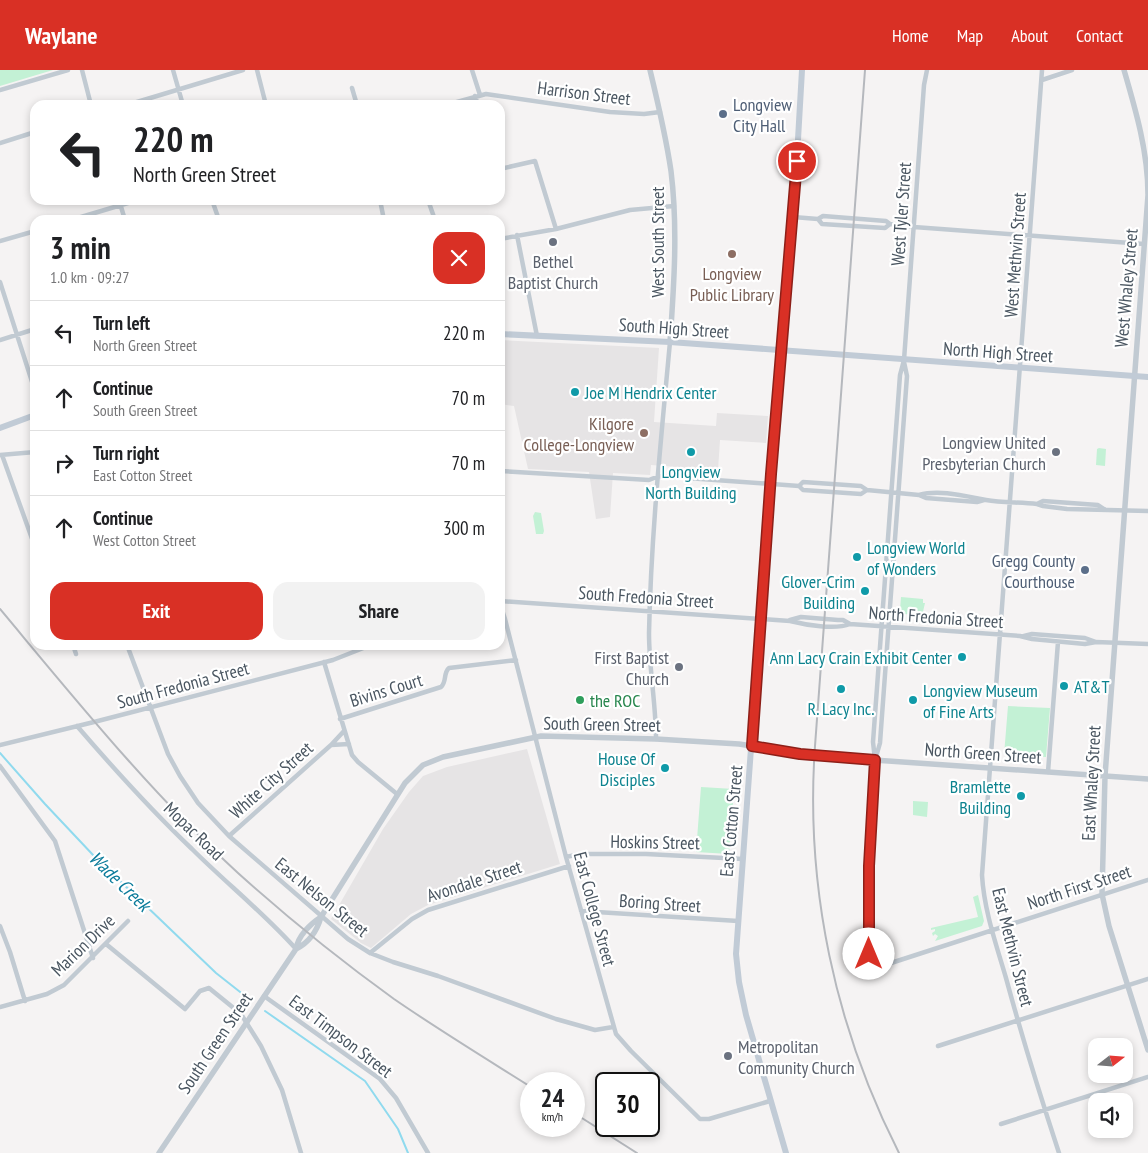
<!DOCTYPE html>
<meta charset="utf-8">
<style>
:root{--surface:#fff;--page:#f2f2f2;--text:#202124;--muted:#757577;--line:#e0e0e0;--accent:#d93025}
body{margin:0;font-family:"PT Sans Narrow",sans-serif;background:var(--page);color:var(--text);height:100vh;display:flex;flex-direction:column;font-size:19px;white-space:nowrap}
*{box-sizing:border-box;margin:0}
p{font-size:16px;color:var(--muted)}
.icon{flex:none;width:28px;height:28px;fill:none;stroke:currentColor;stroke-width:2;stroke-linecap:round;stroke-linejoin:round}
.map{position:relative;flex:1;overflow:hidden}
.sheet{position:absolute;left:30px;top:145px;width:475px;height:435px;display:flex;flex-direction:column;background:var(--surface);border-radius:15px;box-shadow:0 2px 8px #0003}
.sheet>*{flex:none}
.hud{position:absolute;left:30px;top:30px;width:475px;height:105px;border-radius:15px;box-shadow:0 2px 8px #0003;background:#fff;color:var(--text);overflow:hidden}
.needle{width:32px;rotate:73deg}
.tools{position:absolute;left:1088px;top:968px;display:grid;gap:10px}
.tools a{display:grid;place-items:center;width:45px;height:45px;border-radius:10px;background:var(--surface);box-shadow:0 2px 8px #0003;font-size:25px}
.speed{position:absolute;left:520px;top:1002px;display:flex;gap:10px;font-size:25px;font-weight:700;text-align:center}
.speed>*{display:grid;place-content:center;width:65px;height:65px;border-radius:50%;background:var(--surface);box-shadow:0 2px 8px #0003;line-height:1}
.speed small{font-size:12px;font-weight:400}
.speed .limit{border:2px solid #111;border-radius:8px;background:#fff;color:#111}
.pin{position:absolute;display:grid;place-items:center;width:42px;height:42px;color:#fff;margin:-21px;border:2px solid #fff;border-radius:50%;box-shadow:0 1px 5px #0007}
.me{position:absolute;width:55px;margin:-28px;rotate:0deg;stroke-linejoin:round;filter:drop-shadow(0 0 4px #0008)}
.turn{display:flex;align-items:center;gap:18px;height:105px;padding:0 20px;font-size:22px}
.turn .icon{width:65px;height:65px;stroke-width:2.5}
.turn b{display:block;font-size:35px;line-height:42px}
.round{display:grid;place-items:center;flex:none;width:52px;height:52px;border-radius:15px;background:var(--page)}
.head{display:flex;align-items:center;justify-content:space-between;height:85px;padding:0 20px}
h1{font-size:30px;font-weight:700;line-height:38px}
.cta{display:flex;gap:10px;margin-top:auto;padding:10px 20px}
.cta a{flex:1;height:58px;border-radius:15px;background:var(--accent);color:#fff;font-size:20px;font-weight:700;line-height:58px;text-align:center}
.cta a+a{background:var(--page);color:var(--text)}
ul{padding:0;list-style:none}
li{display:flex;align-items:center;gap:15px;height:65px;padding:0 20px;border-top:1px solid var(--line)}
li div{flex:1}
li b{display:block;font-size:19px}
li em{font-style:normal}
header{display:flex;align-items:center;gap:30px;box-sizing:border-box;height:70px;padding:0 25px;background:var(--accent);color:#fff}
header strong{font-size:24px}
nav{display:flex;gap:28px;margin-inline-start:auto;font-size:18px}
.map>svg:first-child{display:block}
</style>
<header>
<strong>Waylane</strong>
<nav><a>Home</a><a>Map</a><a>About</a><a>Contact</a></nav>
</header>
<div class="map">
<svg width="1148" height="1083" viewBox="0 0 1148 1083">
<rect width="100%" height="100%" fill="#f5f3f3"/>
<path fill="#e6e4e5" d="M500,270L659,278L654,352L716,356L717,343L768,346L766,373L720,370L718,400L651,395L650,405L613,403L610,447L596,449L589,402L528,399L514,336L500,334Z
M527,679L560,794L428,835L411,844L371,878L361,873L331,849L383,759L409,722L423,706L447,697Z"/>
<path fill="#c3f1d5" d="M0,0H53L0,16Z
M1099,378L1106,379L1105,396L1096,395L1097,379Z
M535,442L541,443L544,461L543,464H536L533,446Z
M901,527L923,529V533H925L922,546L904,544L900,540Z
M1008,636L1050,638L1046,687L1004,685Z
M701,717L734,719L729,784L696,782Z
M913,731L928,732L927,747L913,745Z
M978,825L984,851L982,856L935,871L938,866L935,864L933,866L932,863L935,861V859L931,860V858L978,847L973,827Z"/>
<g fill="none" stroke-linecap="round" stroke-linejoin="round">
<path stroke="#90daee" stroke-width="2" d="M0,683L45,734L94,786L216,903L249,929
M265,941L365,1011L398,1059L408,1083"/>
<path stroke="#c1cad2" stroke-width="4.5" d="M82,0L91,35
M173,0L183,35
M257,0L266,35
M472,0L480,25
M927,0L924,15L904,290L900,305L873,672L875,690L869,796L870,887L878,894L891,893L1148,810
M1042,0L982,805C984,840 996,874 1006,908C1022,967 1040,1025 1059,1083
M1042,10L1072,0
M352,18L357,35
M0,20L68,0
M475,26L478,35
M127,35L243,0
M446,35L486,24L610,42L644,44L660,42
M0,73L35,62
M500,99L535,91L556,159
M119,130L125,150
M212,130L219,150
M380,130L384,150
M428,130L435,150
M793,147L818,149L823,146L886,151L890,154L914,157L1144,174
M818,149L822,154L885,158L890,154
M71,150L138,130
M517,165L537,266
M500,169L556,159L630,140L674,136
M0,171L35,161
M0,212L35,321
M0,270L35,259
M0,385L35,382
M2,385L35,477
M500,401L649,410L659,406L799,416L803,420L861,424L867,420
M799,416L803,412L861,416L867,420L919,425C939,419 965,426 986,430C1002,433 1020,432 1037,434L1043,436L1067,439L1148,441
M919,425L926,428L977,432L984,430
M1037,434L1043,431L1098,435L1104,439
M500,531L790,551C806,555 835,560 850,554L1020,566L1032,569L1085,574L1096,572L1148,574
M500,534L505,549L566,787L616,964L631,981L700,1049H709L770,1031
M790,550L801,547L838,550H843L850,554
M1024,566L1032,564L1085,568L1096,572
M73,575L76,584
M127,575L168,684L180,706L198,733L229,766L348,869L370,883L393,892L438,906L556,949L595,960L613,957
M324,592L352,685L358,692L397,724
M340,649L441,617C447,612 443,603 449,598L516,590
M77,656C114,699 151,740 192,779C226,813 264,843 296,879
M344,661L331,675L349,674
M656,669C656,634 649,599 649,563C651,466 661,369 670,272
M0,675L94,652L333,590L371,575
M876,687L880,673L881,659L907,306L904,292
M0,696L55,771L93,888
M1048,702L1058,572
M229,766L331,675
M566,787L580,784H646L743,789
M581,841L738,851
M0,856L10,882L25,931
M106,874L185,939L200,921L209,918L241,944L261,976L282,1020L301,1083
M370,883L412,849L428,840L569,796
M264,926L380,1009L396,1028L428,1083
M0,937L47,924L64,915L128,851
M938,976L1148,909
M1001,1054L1148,1007"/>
<path stroke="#c1cad2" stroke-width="5.5" d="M650,0C658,33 666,67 671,101C678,158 674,215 670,272
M1124,0C1136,41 1148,82 1148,125L1105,706L1102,824L1109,856L1148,980
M296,879C310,872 317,861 321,847L405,713L423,695L443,687L541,666L656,669L739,674L816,686L1148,709
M159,1083L296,879C298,866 310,854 321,847"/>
<path stroke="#c1cbd6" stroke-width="6" d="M500,264L670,272L1148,307
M0,358L35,345
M786,1083L746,945L739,912L736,884L771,404L796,104L802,0"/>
<path stroke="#b5b8bd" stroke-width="2" d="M865,0L815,676C805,817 835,957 899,1083
M0,539C76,630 150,722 238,803C288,848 340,890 394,929C439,960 485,988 531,1017
M574,1043L637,1083"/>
</g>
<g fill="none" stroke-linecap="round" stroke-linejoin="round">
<g stroke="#8d1f18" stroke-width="12">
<path id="route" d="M797,91L771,404L752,676L800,684L875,690L869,796V884"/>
</g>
<use href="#route" stroke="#d93025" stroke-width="9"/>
</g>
<g fill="#5c6f8a" stroke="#fff" stroke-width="2">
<circle cx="723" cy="44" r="5"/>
<circle cx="1085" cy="500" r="5"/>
</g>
<g fill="#6b7280" stroke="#fff" stroke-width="2">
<circle cx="553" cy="172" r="5"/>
<circle cx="1056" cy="382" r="5"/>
<circle cx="679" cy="597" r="5"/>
<circle cx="728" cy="986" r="5"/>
</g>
<g fill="#8d6e63" stroke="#fff" stroke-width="2">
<circle cx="732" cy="184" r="5"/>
<circle cx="644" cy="363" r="5"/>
</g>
<g fill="#0f9aa8" stroke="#fff" stroke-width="2">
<circle cx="575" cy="322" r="5"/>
<circle cx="691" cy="382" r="5"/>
<circle cx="857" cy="487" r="5"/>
<circle cx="865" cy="521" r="5"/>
<circle cx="962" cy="587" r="5"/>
<circle cx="1064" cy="616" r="5"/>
<circle cx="841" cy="619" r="5"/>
<circle cx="913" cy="630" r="5"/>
<circle cx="665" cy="698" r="5"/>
<circle cx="1021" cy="726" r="5"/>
</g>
<circle fill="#2e9e5b" stroke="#fff" stroke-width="2" cx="580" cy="630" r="5"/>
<g text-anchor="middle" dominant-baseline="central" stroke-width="4.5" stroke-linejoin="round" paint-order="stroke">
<g font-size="18" fill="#4a5661" stroke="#fff">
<text transform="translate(584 23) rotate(7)">Harrison Street</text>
<text transform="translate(901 144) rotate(-86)">West Tyler Street</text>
<text transform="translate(657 172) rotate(-90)">West South Street</text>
<text transform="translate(1015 185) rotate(-86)">West Methvin Street</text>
<text transform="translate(1126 218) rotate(-85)">West Whaley Street</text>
<text transform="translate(674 258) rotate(4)">South High Street</text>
<text transform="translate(998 282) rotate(4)">North High Street</text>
<text transform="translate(646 527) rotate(4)">South Fredonia Street</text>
<text transform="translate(936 547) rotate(4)">North Fredonia Street</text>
<text transform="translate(183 615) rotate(-15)">South Fredonia Street</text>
<text transform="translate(386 620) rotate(-17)">Bivins Court</text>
<text transform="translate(602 654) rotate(1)">South Green Street</text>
<text transform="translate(983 683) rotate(4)">North Green Street</text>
<text transform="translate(271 710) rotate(-42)">White City Street</text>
<text transform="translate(1091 713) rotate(-87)">East Whaley Street</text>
<text transform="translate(731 751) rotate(-85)">East Cotton Street</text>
<text transform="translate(194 761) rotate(44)">Mopac Road</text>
<text transform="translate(655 772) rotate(1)">Hoskins Street</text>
<text transform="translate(474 811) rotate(-18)">Avondale Street</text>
<text transform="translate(1079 817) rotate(-18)">North First Street</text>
<text transform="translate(322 827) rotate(39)">East Nelson Street</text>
<text transform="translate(660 833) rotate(4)">Boring Street</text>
<text transform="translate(595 839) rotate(75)">East College Street</text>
<text transform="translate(83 875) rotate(-44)">Marion Drive</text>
<text transform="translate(1013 877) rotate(76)">East Methvin Street</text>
<text transform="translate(341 966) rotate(37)">East Timpson Street</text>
<text transform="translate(215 973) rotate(-56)">South Green Street</text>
</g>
<g font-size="18" fill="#4e5e75" stroke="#fff" text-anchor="start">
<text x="733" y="34">Longview<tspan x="733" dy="21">City Hall</tspan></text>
<text x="1075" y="490" text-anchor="end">Gregg County<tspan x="1075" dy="21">Courthouse</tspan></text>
</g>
<g font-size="18" fill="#5b616d" stroke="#fff" text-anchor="end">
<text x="553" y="191" text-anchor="middle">Bethel<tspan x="553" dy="21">Baptist Church</tspan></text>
<text x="1046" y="372">Longview United<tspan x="1046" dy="21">Presbyterian Church</tspan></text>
<text x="669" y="587">First Baptist<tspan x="669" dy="21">Church</tspan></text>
<text x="738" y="976" text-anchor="start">Metropolitan<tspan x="738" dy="21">Community Church</tspan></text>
</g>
<g font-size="18" fill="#785e54" stroke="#fff">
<text x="732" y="203">Longview<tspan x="732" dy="21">Public Library</tspan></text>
<text x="634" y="353" text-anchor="end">Kilgore<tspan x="634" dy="21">College-Longview</tspan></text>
</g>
<g font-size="18" fill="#0d838f" stroke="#fff" text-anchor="start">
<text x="585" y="322">Joe M Hendrix Center</text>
<text x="691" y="401" text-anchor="middle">Longview<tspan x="691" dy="21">North Building</tspan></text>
<text x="867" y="477">Longview World<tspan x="867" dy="21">of Wonders</tspan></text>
<text x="855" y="511" text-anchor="end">Glover-Crim<tspan x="855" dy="21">Building</tspan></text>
<text x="952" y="587" text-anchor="end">Ann Lacy Crain Exhibit Center</text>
<text x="1074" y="616">AT&amp;T</text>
<text x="923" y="620">Longview Museum<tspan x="923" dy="21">of Fine Arts</tspan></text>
<text x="841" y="638" text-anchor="middle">R. Lacy Inc.</text>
<text x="655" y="688" text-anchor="end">House Of<tspan x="655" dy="21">Disciples</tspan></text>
<text x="1011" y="716" text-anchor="end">Bramlette<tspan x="1011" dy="21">Building</tspan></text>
</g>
<g font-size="18" fill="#27864d" stroke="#fff" text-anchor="start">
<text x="590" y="630">the ROC</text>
</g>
<g font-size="19" font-style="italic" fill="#0c7c9b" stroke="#fff">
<text transform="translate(120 811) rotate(44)">Wade Creek</text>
</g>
</g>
</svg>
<div class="tools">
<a><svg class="needle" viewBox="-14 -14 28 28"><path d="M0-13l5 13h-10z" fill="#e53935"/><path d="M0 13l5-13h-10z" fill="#757577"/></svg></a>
<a><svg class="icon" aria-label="sound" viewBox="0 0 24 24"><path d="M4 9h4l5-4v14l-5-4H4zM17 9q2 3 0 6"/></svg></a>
</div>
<div class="speed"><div>24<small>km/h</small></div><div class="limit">30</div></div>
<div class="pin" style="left:797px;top:91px;background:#d93025"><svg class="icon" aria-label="arrive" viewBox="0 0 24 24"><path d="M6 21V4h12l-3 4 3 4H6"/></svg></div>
<svg class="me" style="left:869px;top:884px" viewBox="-20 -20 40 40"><circle r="19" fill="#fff"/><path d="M0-13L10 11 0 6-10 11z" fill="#d93025"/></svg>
<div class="hud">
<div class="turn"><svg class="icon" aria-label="left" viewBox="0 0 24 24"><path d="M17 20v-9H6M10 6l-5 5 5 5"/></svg><div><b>220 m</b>North Green Street</div></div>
</div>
<section class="sheet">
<div class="head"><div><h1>3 min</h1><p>1.0 km · 09:27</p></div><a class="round" style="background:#d93025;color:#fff"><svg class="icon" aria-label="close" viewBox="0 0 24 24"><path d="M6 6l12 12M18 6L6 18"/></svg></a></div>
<ul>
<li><svg class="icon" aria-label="left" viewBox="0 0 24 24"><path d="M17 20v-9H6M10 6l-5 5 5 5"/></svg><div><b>Turn left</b><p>North Green Street</p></div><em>220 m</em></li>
<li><svg class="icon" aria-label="ahead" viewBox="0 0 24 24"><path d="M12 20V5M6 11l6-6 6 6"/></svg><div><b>Continue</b><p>South Green Street</p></div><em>70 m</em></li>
<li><svg class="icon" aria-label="right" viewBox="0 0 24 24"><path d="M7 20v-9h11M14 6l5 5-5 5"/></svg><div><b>Turn right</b><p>East Cotton Street</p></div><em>70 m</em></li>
<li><svg class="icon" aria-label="ahead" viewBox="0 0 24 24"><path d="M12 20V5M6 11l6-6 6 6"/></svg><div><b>Continue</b><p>West Cotton Street</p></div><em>300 m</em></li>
</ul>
<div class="cta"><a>Exit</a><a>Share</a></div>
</section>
</div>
